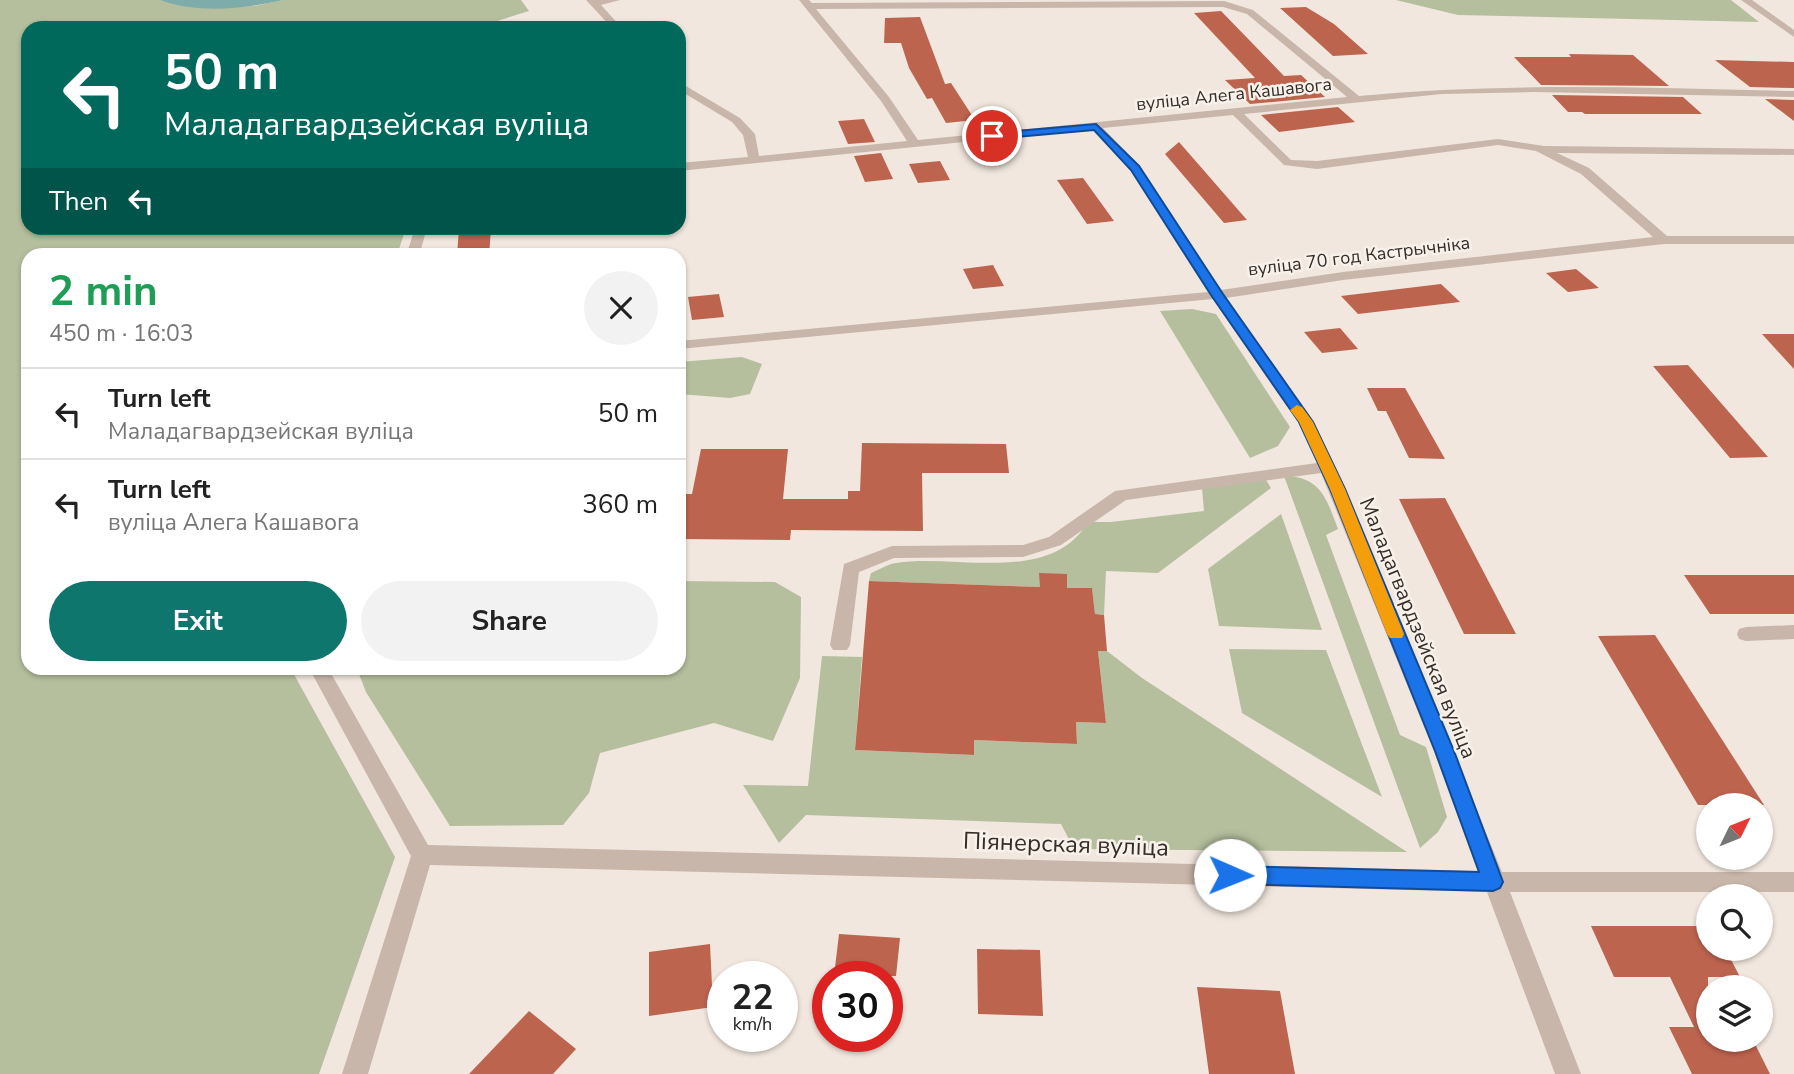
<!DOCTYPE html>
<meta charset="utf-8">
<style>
:root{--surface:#fff;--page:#f2f2f2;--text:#222;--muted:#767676;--line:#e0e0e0;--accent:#0f766e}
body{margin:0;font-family:"Nunito Sans",sans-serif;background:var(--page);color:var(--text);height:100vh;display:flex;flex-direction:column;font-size:26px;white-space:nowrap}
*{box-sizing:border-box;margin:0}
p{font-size:23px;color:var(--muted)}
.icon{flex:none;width:38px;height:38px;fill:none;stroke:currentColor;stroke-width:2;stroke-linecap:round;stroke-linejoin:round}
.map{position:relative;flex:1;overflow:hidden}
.sheet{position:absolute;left:21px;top:248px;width:665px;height:427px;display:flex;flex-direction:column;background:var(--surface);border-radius:21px;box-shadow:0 2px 5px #0004}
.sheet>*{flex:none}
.hud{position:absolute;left:21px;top:21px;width:665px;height:214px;border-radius:21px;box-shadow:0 2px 5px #0004;background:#00695c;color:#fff;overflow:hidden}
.needle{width:46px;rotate:47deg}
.tools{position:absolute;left:1696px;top:793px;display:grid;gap:14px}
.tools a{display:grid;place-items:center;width:77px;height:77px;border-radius:50%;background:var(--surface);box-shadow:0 2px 5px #0004;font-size:35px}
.speed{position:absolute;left:707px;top:961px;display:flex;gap:14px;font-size:35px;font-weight:700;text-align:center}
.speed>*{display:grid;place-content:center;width:91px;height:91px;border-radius:50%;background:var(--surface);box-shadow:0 2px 5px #0004;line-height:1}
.speed small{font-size:18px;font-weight:400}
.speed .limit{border:10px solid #d22;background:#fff;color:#111}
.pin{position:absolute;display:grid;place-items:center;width:60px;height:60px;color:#fff;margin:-30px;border:4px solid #fff;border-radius:50%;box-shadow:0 2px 7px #0007}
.me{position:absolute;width:77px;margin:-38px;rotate:91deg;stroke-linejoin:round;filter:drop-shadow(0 0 5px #0008)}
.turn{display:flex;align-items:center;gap:24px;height:147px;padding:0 28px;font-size:32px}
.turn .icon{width:91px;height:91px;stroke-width:2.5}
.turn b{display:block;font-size:49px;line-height:60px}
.then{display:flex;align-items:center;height:66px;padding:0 28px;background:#0003;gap:14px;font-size:26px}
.round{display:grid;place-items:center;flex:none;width:74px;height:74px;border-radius:37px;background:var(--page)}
.headline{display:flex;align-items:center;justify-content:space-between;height:119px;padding:0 28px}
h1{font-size:42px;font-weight:700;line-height:52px;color:#1e9e55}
.action{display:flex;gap:14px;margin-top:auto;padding:14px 28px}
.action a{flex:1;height:80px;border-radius:42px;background:var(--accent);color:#fff;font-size:28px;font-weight:700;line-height:80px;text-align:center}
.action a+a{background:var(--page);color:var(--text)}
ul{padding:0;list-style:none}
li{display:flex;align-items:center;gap:21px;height:91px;padding:0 28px;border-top:2px solid var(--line)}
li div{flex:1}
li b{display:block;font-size:26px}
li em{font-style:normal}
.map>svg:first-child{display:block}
</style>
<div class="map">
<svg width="1794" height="1074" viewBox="0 0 1794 1074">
<rect width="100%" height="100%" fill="#f1e7de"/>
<path fill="#b5bf9e" d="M0,0H160L209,8L254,6L283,0H521L529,11L475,28H28V228H406L397,255L28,256V668L291,669L395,857L319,1074H0Z
M1396,0H1731L1759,22L1458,15Z
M1192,309L1216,314L1290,427L1278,446L1250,458L1160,311Z
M742,357L762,364L750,394L730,398L679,394V362Z
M1284,476C1321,476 1327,500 1338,529L1326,535L1400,735L1426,747L1447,817L1438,832L1420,848Z
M1266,480L1271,488L1158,573L1106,571L1104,615L1095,614L1092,589L1067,588V574L1040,587L869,581L871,573C879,570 888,564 896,563C955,553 1050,586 1088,522H1111L1204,511L1202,488Z
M1281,514L1322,630L1219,626L1208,569Z
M679,581L775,582L801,597L800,678L773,741L714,723L600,753L589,793L563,825L450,826L366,692L357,669L679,668Z
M1229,649L1326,650L1382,797L1242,713Z
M1098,651H1107L1142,678L1407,852L1074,849L1061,824L806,815L779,843L743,785L808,786L822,656L862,657L855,750L974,755V740L1077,744L1076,722L1106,723Z"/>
<path fill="#7eacab" d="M160,0H283C244,9 198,14 160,0Z"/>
<path fill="#bd644f" d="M1306,7L1334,24L1368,54L1333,56L1280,8Z
M1221,11L1284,76L1301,75L1325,97L1250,104L1225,80L1255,78L1194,13Z
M920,17L945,84L951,83L975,120L946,123L932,98L927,99L909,68L901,43H884L885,18Z
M1569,54L1633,55L1669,86L1541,85L1514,57H1571Z
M1715,60L1794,62V88L1750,87Z
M1552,95L1683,97L1702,114H1585L1582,112H1568Z
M1765,99L1794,100V121Z
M1338,107L1355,122L1279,132L1261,115Z
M864,119L875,142L848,144L838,121Z
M1179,142L1247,220L1224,223L1165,154Z
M881,153L893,179L865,182L854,156Z
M940,161L950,180L918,183L909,164Z
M1083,178L1114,221L1087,224L1057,180Z
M459,228H491L489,256H457Z
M993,265L1004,286L973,289L963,269Z
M1576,269L1599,288L1568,292L1546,273Z
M1441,284L1460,302L1358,314L1341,296Z
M719,294L724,317L692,320L688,297Z
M1340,328L1358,349L1322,353L1304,332Z
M1762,334H1794V369Z
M1688,365L1768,457L1730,458L1653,366Z
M1367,388H1405L1445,459L1409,458L1386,411H1378Z
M862,443L1006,444L1009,473H922L923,531L791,530L790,540L679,539V494H692L701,449H788L783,499H848V491H860Z
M1445,498L1516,634H1464L1399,499Z
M1039,573L1067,574V588H1092L1095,614L1104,615L1107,651H1098L1106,723L1076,722L1077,744L974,740V755L855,750L869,581L1040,587Z
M1684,575H1794V614H1710Z
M1655,635L1764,805H1698L1598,636Z
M1591,926H1708V948H1725L1740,977H1708V1040H1753L1770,1074H1692L1669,1027H1694L1670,977H1614Z
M839,934L900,938L896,976H834Z
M710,944L713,1007L649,1016V952Z
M977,949L1040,950L1043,1016L978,1014Z
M1197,987L1280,991L1295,1074H1209Z
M529,1011L576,1049L553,1074H469Z"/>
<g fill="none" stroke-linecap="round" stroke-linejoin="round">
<path fill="#c8b6aa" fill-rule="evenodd" d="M586,0H620L601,5L622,28H612Z
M799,0H809L812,3L1224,1L1253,10L1359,96C1504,82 1649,88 1794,91V97L1534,92L1442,94L1244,114L1291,160L1317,161L1498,139L1544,146L1794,149V155L1557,153L1589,168L1667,236H1794V244H1664L1343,280L1226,298L1314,422L1345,489L1502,872H1794V892H1510L1581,1074H1555L1487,892L430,865L368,1074H342L411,856L309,668H328L428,845L1479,871L1434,751L1321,473L1126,500L1061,545L1023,557L894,558L859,572L850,645L847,650H833L830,645L844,564L892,546L1023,545L1049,537L1115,491L1317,463L1298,422L1213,299L679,349V341L1208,292L1130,170L1092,129L679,171V163L748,157L743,135L732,122L679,90V82L740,118L755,134L759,156L907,141L881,101ZM1223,7L1247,14L1347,97L918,140L889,97L816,9ZM1233,115L1284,165L1317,169L1498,145L1536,151L1581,174L1653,237L1343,272L1221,290L1139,165L1103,128Z
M1741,0H1752L1794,30V37Z
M415,228H427L419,256H406Z
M1794,625V639L1746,641L1739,639L1737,634L1739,629L1746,627Z"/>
</g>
<path fill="#1a73e8" stroke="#114b97" stroke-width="2" d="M1096,124L1139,166L1223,294L1313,422L1345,489L1454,751L1503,882L1500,888L1493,891L1230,884L1223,881L1220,875L1223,869L1230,866L1479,872L1435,751L1330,489L1299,422L1211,295L1131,170L1094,130L992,139L987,136L992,133Z"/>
<path fill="#f59e0b" d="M1297,405L1302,407L1313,422L1345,489L1404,634L1402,638H1390L1387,634L1330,489L1299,422L1290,410Z"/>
<g text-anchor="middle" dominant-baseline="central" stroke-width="5" stroke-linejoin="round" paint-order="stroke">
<g font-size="18" fill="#362d29" stroke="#f8f1ea">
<text transform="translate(1234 94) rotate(-6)">вуліца Алега Кашавога</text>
<text transform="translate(1359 256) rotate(-7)">вуліца 70 год Кастрычніка</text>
</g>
<g font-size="21" fill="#362d29" stroke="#f8f1ea">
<text transform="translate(1418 628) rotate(68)">Маладагвардзейская вуліца</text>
</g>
<g font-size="24" fill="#362d29" stroke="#f8f1ea">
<text transform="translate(1066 844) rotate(2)">Піянерская вуліца</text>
</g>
</g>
</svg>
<div class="tools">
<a><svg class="needle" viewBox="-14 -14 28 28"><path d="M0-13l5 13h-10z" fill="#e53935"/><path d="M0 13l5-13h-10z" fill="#767676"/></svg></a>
<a><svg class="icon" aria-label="search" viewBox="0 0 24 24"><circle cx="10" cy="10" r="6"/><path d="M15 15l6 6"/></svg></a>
<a><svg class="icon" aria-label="layers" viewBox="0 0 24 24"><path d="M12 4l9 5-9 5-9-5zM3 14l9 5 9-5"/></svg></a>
</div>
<div class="speed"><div>22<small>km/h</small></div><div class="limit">30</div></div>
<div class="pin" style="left:992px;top:136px;background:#d93025"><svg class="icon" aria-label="arrive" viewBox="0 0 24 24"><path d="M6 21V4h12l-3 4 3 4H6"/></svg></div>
<svg class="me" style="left:1230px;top:875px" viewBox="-20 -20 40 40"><circle r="19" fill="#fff"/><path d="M0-13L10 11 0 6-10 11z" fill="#1a73e8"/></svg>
<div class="hud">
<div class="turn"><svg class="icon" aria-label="left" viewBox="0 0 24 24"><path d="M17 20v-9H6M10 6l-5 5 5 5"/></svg><div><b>50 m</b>Маладагвардзейская вуліца</div></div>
<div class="then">Then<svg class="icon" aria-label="left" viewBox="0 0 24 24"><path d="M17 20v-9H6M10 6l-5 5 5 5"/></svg></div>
</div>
<section class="sheet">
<div class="headline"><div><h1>2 min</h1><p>450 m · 16:03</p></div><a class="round"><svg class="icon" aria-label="close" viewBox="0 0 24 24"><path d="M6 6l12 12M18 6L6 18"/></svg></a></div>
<ul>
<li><svg class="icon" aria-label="left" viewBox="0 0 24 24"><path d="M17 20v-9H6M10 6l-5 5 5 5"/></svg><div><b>Turn left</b><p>Маладагвардзейская вуліца</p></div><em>50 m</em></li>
<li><svg class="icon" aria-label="left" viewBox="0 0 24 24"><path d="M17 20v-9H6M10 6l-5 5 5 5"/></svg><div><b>Turn left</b><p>вуліца Алега Кашавога</p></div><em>360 m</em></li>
</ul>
<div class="action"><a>Exit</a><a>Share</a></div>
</section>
</div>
